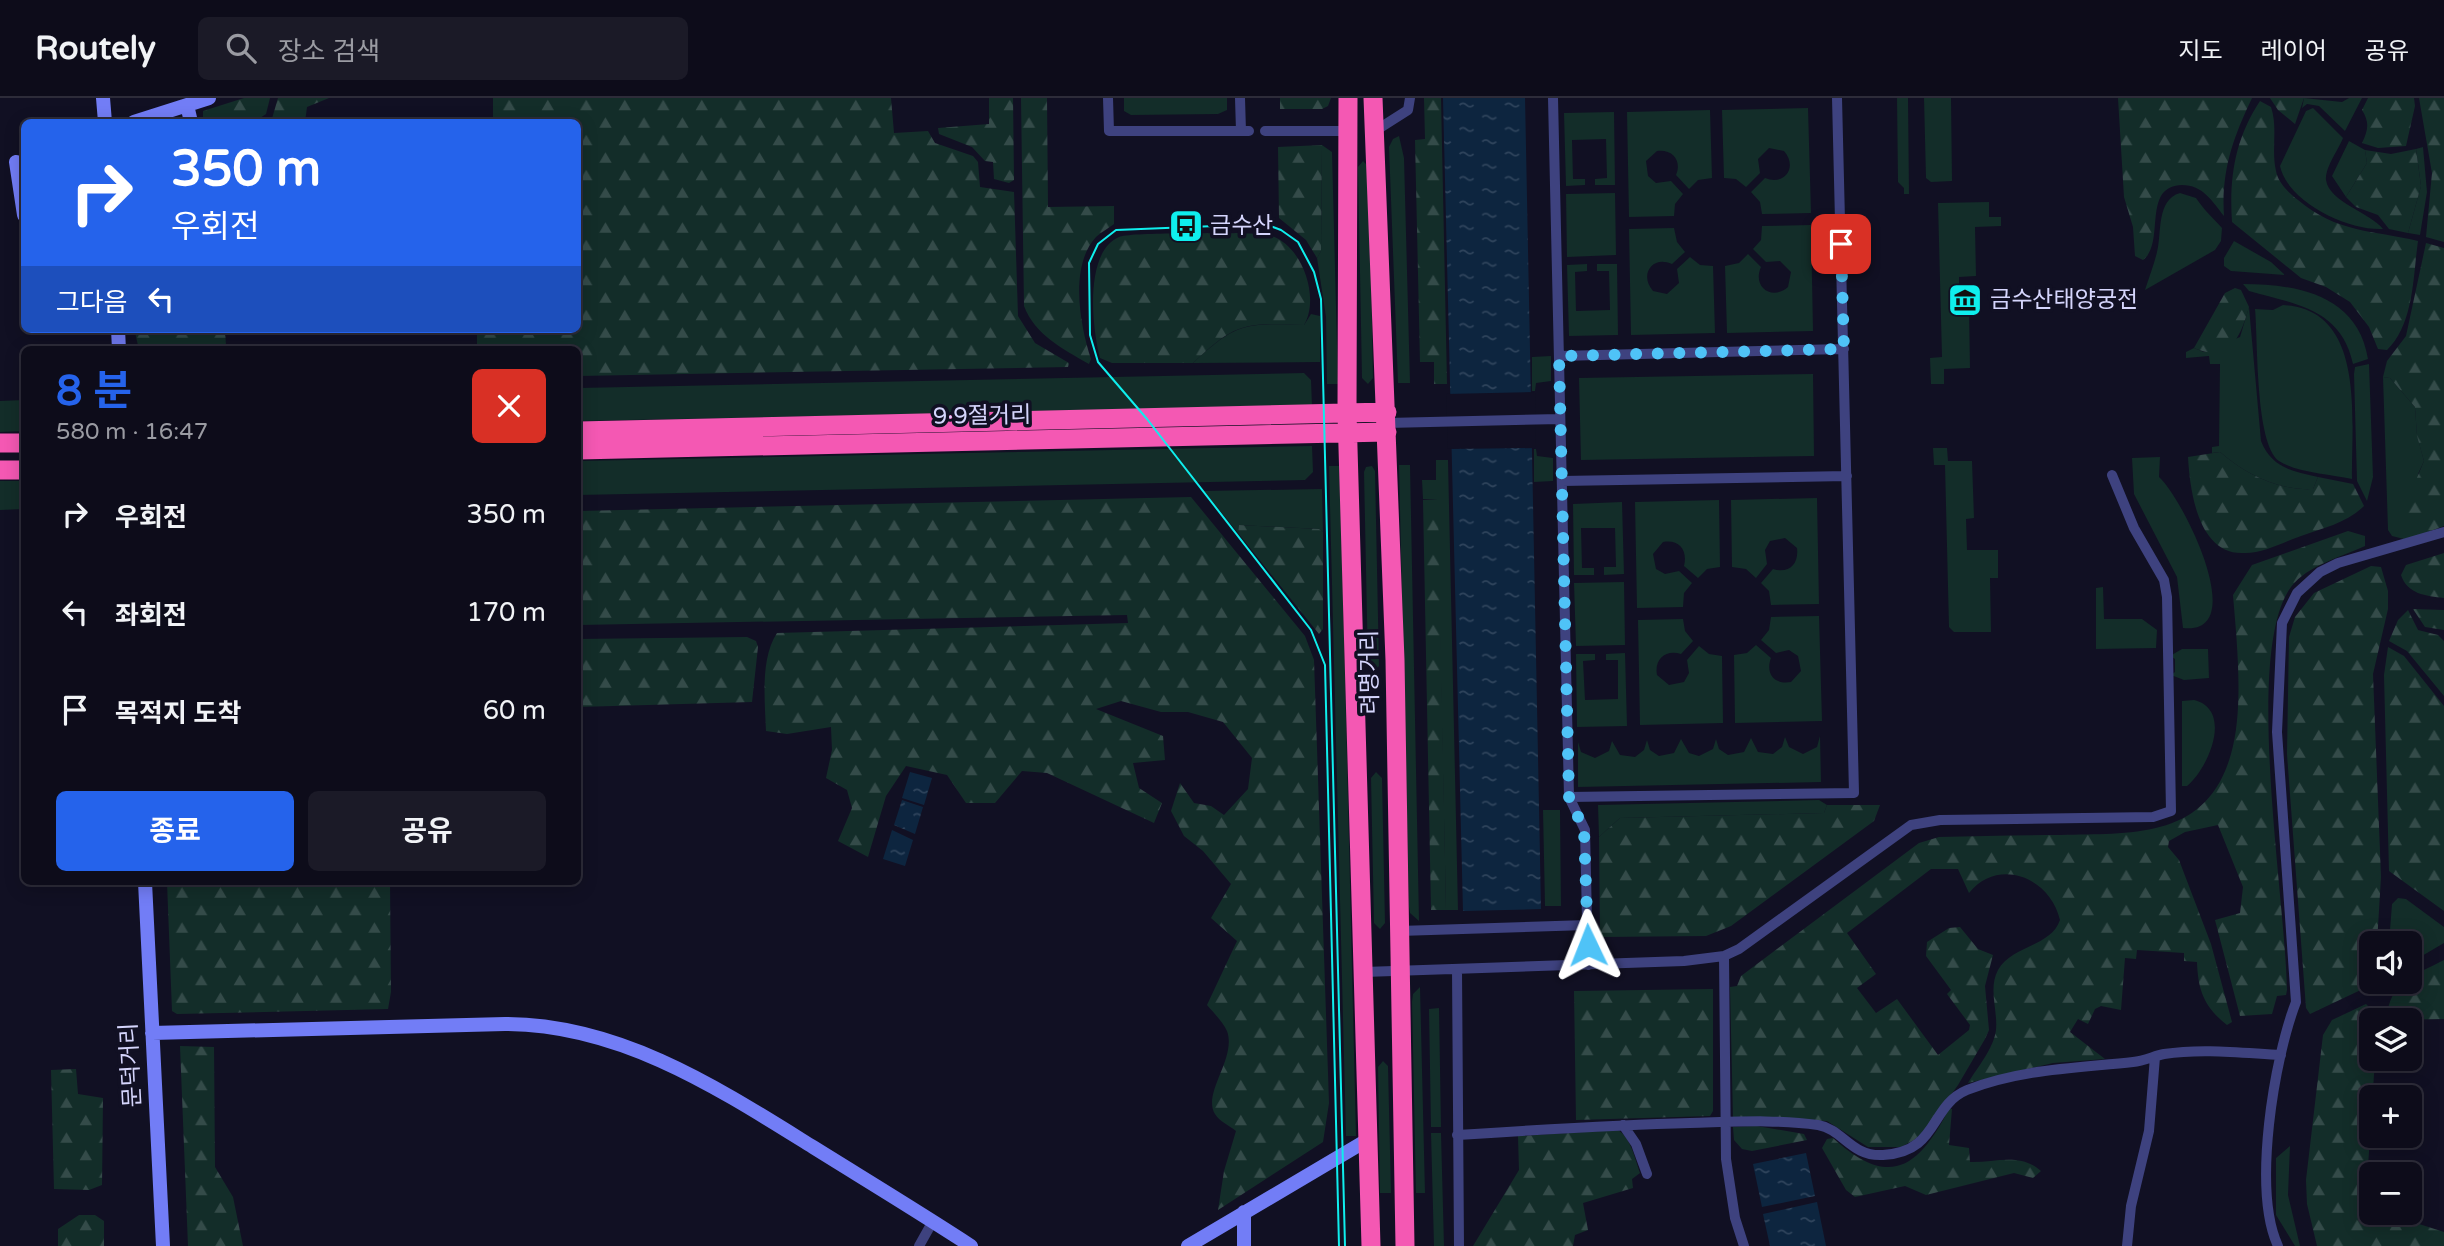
<!DOCTYPE html>
<html lang="ko">
<meta charset="utf-8">
<style>
:root{--surface:#0d0c1a;--page:#1b1a27;--text:#f1f3f6;--muted:#9a9ba2;--line:#2d2c39;--accent:#2563eb}
body{margin:0;font-family:"Varela Round","Noto Sans KR",sans-serif;background:var(--page);color:var(--text);height:100vh;display:flex;flex-direction:column;font-size:26px;white-space:nowrap}
*{box-sizing:border-box;margin:0}
p{font-size:23px;color:var(--muted)}
.icon{flex:none;width:38px;height:38px;fill:none;stroke:currentColor;stroke-width:2;stroke-linecap:round;stroke-linejoin:round}
.map{position:relative;flex:1;overflow:hidden}
.sheet{position:absolute;left:21px;top:248px;width:560px;height:539px;display:flex;flex-direction:column;background:var(--surface);border-radius:10px;box-shadow:0 4px 18px #0003,0 0 0 2px var(--line)}
.sheet>*{flex:none}
.guide{position:absolute;left:21px;top:21px;width:560px;height:214px;border-radius:10px;box-shadow:0 4px 18px #0003,0 0 0 2px var(--line);background:#2563eb;color:#fff;overflow:hidden}
.controls{position:absolute;left:2359px;top:833px;display:grid;gap:14px}
.controls a{display:grid;place-items:center;width:63px;height:63px;border-radius:10px;background:var(--surface);box-shadow:0 4px 18px #0003,0 0 0 2px var(--line);font-size:35px}
.pin{position:absolute;display:grid;place-items:center;width:60px;height:60px;color:#fff;margin:-30px;border-radius:14px;box-shadow:0 4px 10px #0006}
.me{position:absolute;width:77px;margin:-38px;rotate:358deg;stroke-linejoin:round;filter:drop-shadow(0 0 5px #0008)}
.turn{display:flex;align-items:center;gap:24px;height:147px;padding:0 35px;font-size:32px}
.turn .icon{width:91px;height:91px;stroke-width:2.5}
.turn b{display:block;font-size:49px;line-height:60px}
.then{display:flex;align-items:center;height:66px;padding:0 35px;background:#0003;gap:14px;font-size:26px}
.round{display:grid;place-items:center;flex:none;width:74px;height:74px;border-radius:10px;background:var(--page)}
.summary{display:flex;align-items:center;justify-content:space-between;height:119px;padding:0 35px}
h1{font-size:42px;font-weight:700;line-height:52px;color:var(--accent)}
.action{display:flex;gap:14px;margin-top:auto;padding:14px 35px}
.action a{flex:1;height:80px;border-radius:10px;background:var(--accent);color:#fff;font-size:28px;font-weight:700;line-height:80px;text-align:center}
.action a+a{background:var(--page);color:var(--text)}
ul{padding:0;list-style:none}
li{display:flex;align-items:center;gap:21px;height:98px;padding:0 35px}
li div{flex:1}
li b{display:block;font-size:26px}
li em{font-style:normal}
header{display:flex;align-items:center;gap:42px;box-sizing:border-box;height:98px;padding:0 35px;background:var(--surface);border-bottom:2px solid var(--line)}
header strong{font-size:33px}
nav{display:flex;gap:38px;margin-inline-start:auto;font-size:24px}
.search{width:490px;height:63px;background:var(--page);display:flex;align-items:center;gap:18px;box-sizing:border-box;padding:0 24px;border-radius:10px;color:var(--muted);font-size:26px}
.map>svg:first-child{display:block}
</style>
<header>
<strong>Routely</strong>
<div class="search"><svg class="icon" aria-label="search" viewBox="0 0 24 24"><circle cx="10" cy="10" r="6"/><path d="M15 15l6 6"/></svg>장소 검색</div>
<nav><a>지도</a><a>레이어</a><a>공유</a></nav>
</header>
<div class="map">
<svg width="2444" height="1148" viewBox="0 0 2444 1148">
<defs>
<pattern id="forest-firs" width="22" height="20" patternUnits="userSpaceOnUse" patternTransform="scale(1.75)"><rect width="22" height="20" fill="#132d29"/><path d="M5 1l3.5 6h-7zM16 11l3.5 6h-7z" fill="#344b49"/></pattern>
<pattern id="water-ripples" width="26" height="14" patternUnits="userSpaceOnUse" patternTransform="scale(1.75)"><rect width="26" height="14" fill="#0d253f"/><path d="M2 4q2-2 4 0t4 0M15 11q2-2 4 0t4 0" fill="none" stroke="#2f445c"/></pattern>
</defs>
<rect width="100%" height="100%" fill="#111023"/>
<path fill="#132d29" d="M1124,0H1227V12L1218,16L1131,17L1124,13Z
M1897,0H1908L1909,96H1904V90L1898,84Z
M1924,0H1951L1952,83L1931,84L1926,80Z
M2304,0L2342,4L2349,0H2362L2345,33L2319,8L2307,6L2302,10Z
M1808,10L1811,115L1762,116L1760,104L1751,94L1765,80C1785,88 1798,69 1784,53L1769,50L1758,61L1760,75L1746,89L1736,81L1724,80L1722,12Z
M2313,10L2343,40C2339,51 2325,69 2326,82C2329,104 2371,115 2383,131C2349,133 2288,105 2280,68L2306,13Z
M1710,12L1712,80L1698,82L1689,91L1676,77C1682,63 1673,51 1657,53L1646,63L1648,78L1656,85L1671,83L1683,96L1675,106L1674,118L1629,119L1627,14Z
M1614,14L1615,87H1595V81L1607,80L1606,41L1572,42L1573,81H1585V87L1566,88L1564,15Z
M1399,38L1404,60L1410,285H1398L1389,49L1393,41Z
M2349,43L2365,52L2367,65L2346,99L2332,78Z
M1322,47L1332,54L1338,286H1327L1326,219L1317,160L1321,153Z
M2423,49L2427,94L2420,137L2408,135L2421,88L2416,51Z
M1363,63L1369,69L1373,280L1368,286L1362,280L1358,69Z
M1615,95L1616,157L1567,159L1566,96Z
M2180,95L2196,100C2204,112 2213,120 2222,130L2221,143L2215,152L2145,192C2149,179 2154,167 2157,154C2162,135 2156,102 2180,95Z
M1989,104V119H2001V128L1975,129L1976,178L1959,179V210H1969L1970,270L1944,271V286H1931L1930,260L1942,259L1938,105Z
M1811,127L1813,233L1727,235L1725,168L1739,165L1748,156L1761,169C1752,189 1772,203 1788,189L1791,174L1780,163L1766,164L1753,151L1761,142L1762,128Z
M1674,130L1677,144L1685,154L1672,166C1652,157 1639,177 1653,193L1667,196L1679,185L1677,171L1690,159L1700,167L1713,168L1715,235L1631,237L1629,131Z
M2234,143L2271,164L2285,177L2231,173L2224,168V160Z
M1587,166V173L1575,174L1576,213L1610,212L1609,173H1597V166H1617L1618,237L1569,238L1567,167Z
M2243,186C2297,186 2358,197 2368,261L2353,266C2341,210 2294,206 2249,193Z
M2283,207C2367,211 2351,323 2352,381C2330,376 2298,375 2279,363C2255,346 2258,242 2255,211L2273,212Z
M2249,209L2261,343C2272,370 2292,373 2318,379L2313,391C2279,393 2245,376 2220,354L2212,355V349L2219,348L2220,266H2210L2209,258L2186,260V254L2194,250L2204,254L2240,239Z
M1311,216L1320,218V264L1193,265C1237,224 1245,225 1304,227Z
M1551,258V283L1536,285L1535,293H1532V259Z
M2369,266L2373,379L2367,403L2357,383L2354,276L2355,269Z
M1304,275L1311,282L1312,308L578,323V290Z
M1813,276L1814,358L1581,362L1579,280Z
M2383,279L2390,280L2415,309L2417,337L2424,363L2418,376L2417,438L2404,441L2392,438L2388,432Z
M24,302V333L0,334V303Z
M1312,348L1313,374L1305,382L578,397V363Z
M1933,350H1947L1948,363H1972L1974,420L1966,421L1967,452H1998V480H1990L1991,534H1954L1949,529L1945,367H1934Z
M1534,351H1536L1537,358L1553,360V383L1534,384Z
M2160,359L2159,379C2182,399 2252,538 2183,530L2177,479L2134,396L2132,360Z
M1436,362H1448L1458,812H1446L1437,401H1423L1422,382H1436Z
M1399,367H1410L1419,823L1410,815L1409,809Z
M1329,368H1340L1356,1038H1346Z
M1372,368L1375,373L1379,568L1373,574L1368,569L1364,374L1366,369Z
M0,383H24V411L0,412Z
M1322,391L1323,434L1319,431L1239,427L1238,435L1204,393Z
M1817,400L1819,506L1771,507L1769,493L1761,485L1773,471C1789,476 1799,466 1797,450L1785,440L1770,443L1765,452L1767,466L1756,480L1746,471L1732,469L1731,402Z
M1719,402L1720,469L1707,471L1698,480L1684,468C1688,452 1679,441 1663,444L1653,456L1656,471L1665,476L1679,473L1692,485L1684,495L1683,509L1637,510L1635,404Z
M1622,404L1624,476L1604,477V469H1616L1615,430H1581L1582,470H1594V477H1574L1573,406Z
M1624,484L1625,547L1576,548L1574,485Z
M2103,489L2104,521H2142L2157,532L2156,550L2096,551V490Z
M1819,518L1822,623L1735,625L1734,557L1747,555L1756,547L1771,560C1765,576 1775,587 1791,584L1801,573L1798,558L1789,552L1776,555L1761,542L1769,532L1771,519Z
M1683,521L1685,533L1693,543L1681,556C1666,551 1654,561 1657,577L1669,587L1684,584L1689,575L1687,562L1699,548L1709,556L1722,558L1723,625L1640,627L1638,522Z
M2182,551H2208L2209,580L2184,582L2171,577L2175,574V561L2170,558Z
M1625,555L1627,628L1577,629L1576,556H1595V562L1583,563L1585,602L1618,601V562H1606V556Z
M2194,602C2234,612 2208,671 2187,688H2182V603Z
M1820,638L1821,684L1578,689V644L1581,654L1595,660L1609,653L1612,643L1620,657L1635,659L1644,652L1647,642L1650,652L1659,658L1674,655L1681,641L1689,655L1699,658L1713,651L1716,641L1719,651L1728,657L1744,654L1751,640L1758,654L1773,656L1782,649L1785,639L1789,649L1803,656L1817,649Z
M1376,674L1382,680L1385,825L1380,831L1374,825L1371,680Z
M1819,702L1827,707L1824,715L1620,720L1599,739L1598,707Z
M1543,712H1560L1561,808H1545Z
M2398,800L2406,801L2444,829V845L2410,865V845H2389L2392,806Z
M1420,889L1425,1095H1416L1412,904L1413,896Z
M1439,910L1441,1029H1431L1429,911Z
M1383,963L1388,968L1391,1095H1380L1378,969Z
M1431,1035H1441L1444,1148H1434Z
M2290,1048L2288,1097L2300,1148H2295L2276,1117V1060Z"/>
<path fill="url(#forest-firs)" d="M244,0H270L266,16L254,24H203V13Z
M278,0H329L307,9L305,24H271Z
M493,0H891L894,35L928,33L935,45L973,58L978,64L980,89L1014,94L1018,218L1035,245L1069,265L1068,269L578,278V252H477V231H578V24H493Z
M989,0H1013L1014,82L1009,85L994,81L993,64L985,63L972,49L939,36L938,30L989,26Z
M1021,0H1047L1048,109L1114,108V126C1109,130 1101,134 1096,139C1069,168 1080,228 1091,261L1089,266C1063,251 1035,237 1024,208Z
M1280,0H1331L1328,8L1322,11H1280Z
M1424,0H1441L1447,286H1434V264H1420L1415,42L1425,41Z
M2118,0H2252C2233,40 2221,73 2224,118C2212,103 2203,87 2182,87C2141,88 2166,145 2143,162L2135,158L2133,129L2124,99Z
M2270,0H2304L2295,26L2278,12Z
M2368,0H2414L2415,8L2406,48L2378,50L2362,45C2368,32 2370,25 2362,12Z
M2419,0H2444V144L2426,139L2432,75Z
M2260,3L2271,9C2278,30 2271,52 2276,73C2278,85 2289,95 2298,102C2337,135 2372,132 2418,143C2413,178 2414,226 2387,252L2378,251L2369,229L2350,204L2326,189L2301,180L2232,124C2229,79 2235,41 2260,3Z
M1322,47L1321,153L1317,160L1306,142L1279,120L1278,49Z
M2416,51L2421,88L2408,135L2389,131L2378,117L2356,109L2346,99L2367,65L2365,52L2391,56Z
M1238,135C1248,136 1262,135 1272,138C1303,149 1320,200 1304,227C1245,225 1237,223 1193,265H1112L1100,260C1092,230 1084,154 1119,139C1130,134 1219,136 1238,135Z
M2426,145L2444,150V428L2417,438L2408,428L2406,406L2424,363L2417,338L2415,309L2390,280L2383,279L2387,263L2406,238Z
M2235,190L2241,192L2249,209C2241,237 2231,266 2194,250L2225,195Z
M167,231H225L226,248L331,249L332,252H139L135,234Z
M2220,354C2245,376 2279,393 2313,391L2318,379L2353,386L2364,408C2347,425 2323,430 2301,438C2283,444 2264,455 2245,455C2198,458 2190,393 2188,359Z
M1191,399L1305,538L1314,562L1329,1005L1323,1044L1218,1112L1224,1073L1236,1033C1230,1028 1219,1023 1215,1016C1202,995 1237,960 1227,933C1223,924 1213,914 1207,907L1237,843L1211,820L1231,786L1203,753L1184,738L1171,713L1180,685L1194,705L1211,708L1224,717L1248,691L1252,660L1223,624L1188,614H1161L1121,603L1096,611L1163,638L1165,662L1133,665L1139,690L1162,705L1154,725L1047,675L1022,673L995,705H966L947,677L906,668L886,698L868,759L838,743L852,710L847,692L826,680L832,652L831,629L787,636L766,633C765,603 760,561 777,535L1128,525L1127,517L578,527V413Z
M1438,401L1446,812H1431L1423,402Z
M1239,427L1319,431L1323,434V531L1319,536L1238,435Z
M2348,433L2365,438V448C2341,459 2308,467 2291,489C2243,554 2286,804 2287,892L2286,897L2277,898L2272,916L2240,918L2215,822L2240,815L2243,789L2218,727L2185,734L2169,743L2168,749L2179,762L2211,846L2232,924L2227,927C2204,909 2198,892 2197,864L2184,863V855L2137,852L2136,861L2125,860L2121,912L2101,908L2095,911L2088,926L2078,921L2070,934L2105,961L2053,965L1968,985C1977,970 1994,950 1996,932C1998,912 1988,891 1998,872C2012,847 2051,849 2060,822C2050,779 1998,759 1969,795L1958,771H1931L1847,835L1876,876L1857,890L1876,915L1897,901L1938,957L1969,932L1970,927L1947,896L1951,892L1926,858L1927,844L1949,830L1960,829L1978,851L1993,857L1985,888L1989,932L1985,941L1958,987L1925,1033L1914,1042L1901,1049H1868L1827,1023L1733,1020L1730,889L1737,888L1741,878L1919,745L1939,739C1980,738 2020,737 2061,737C2132,735 2207,742 2231,656C2244,611 2237,545 2233,497L2252,467Z
M2444,455V500C2426,498 2407,496 2401,477L2406,467Z
M2371,468L2381,469L2388,493V511L2373,576L2381,779L2377,845H2371V884L2367,889L2310,916L2306,910L2287,656L2289,539L2295,519L2314,495Z
M2413,511L2444,512V532L2425,529Z
M2408,512L2418,532L2438,537L2444,543V598L2407,553L2389,543L2398,522Z
M747,539L756,543L758,549L752,604L578,609V541Z
M2388,549L2404,558L2444,608V813L2389,773L2384,577Z
M1827,707H1880L1874,723L1731,828L1706,838L1600,839L1599,739L1620,720L1824,715Z
M167,784H390L391,894L388,911L177,916L172,913Z
M2444,862V921L2387,922C2388,884 2414,878 2444,862Z
M1713,891V1013L1710,1018L1576,1022L1574,893Z
M2366,906L2377,917V922H2371V961H2375L2367,1084L2371,1115H2385L2444,1134V1148H2317L2307,1106L2306,1082L2323,937L2332,922Z
M180,948L214,949L215,1069L233,1099L243,1148H188Z
M76,971L78,996L103,1000L102,1087L89,1092L54,1091L51,972Z
M1949,1011H1952L1949,1047L1969,1050L1970,1064C1994,1065 2020,1054 2041,1073L2033,1080L2014,1075L1926,1097L1905,1088L1855,1099L1846,1092L1822,1050L1827,1041L1833,1040C1889,1091 1918,1071 1949,1011Z
M1757,1028L1804,1036L1807,1042L1752,1053L1742,1051L1734,1042L1733,1029Z
M1618,1032C1631,1040 1635,1061 1640,1075L1632,1081L1633,1090L1583,1105L1588,1132L1575,1137L1573,1148H1473L1519,1072L1518,1038Z
M79,1117H95L104,1123V1148H58V1131Z"/>
<path fill="url(#water-ripples)" d="M1443,0H1525L1541,811L1463,813Z
M910,674L932,680L924,707L902,700Z
M902,702L923,709L915,736L894,727Z
M892,732L913,742L905,768L883,761Z
M1806,1055L1815,1098L1762,1109L1753,1066Z
M1817,1104L1826,1148H1770L1763,1116Z"/>
<path fill="#111023" d="M1535,294L1536,350L1448,351L1446,296Z"/>
<g fill="none" stroke-linecap="round" stroke-linejoin="round">
<path stroke="#3e427f" stroke-width="10" d="M1108,0L1109,33H1249
M1240,0L1241,33
M1553,0L1569,699L1585,732L1588,867
M1265,33H1349
M1375,33L1408,12L1410,0
M1559,258L1844,251
M1387,325L1560,321
M1562,383L1847,378
M1569,699L1854,695L1837,0
M1399,833L1587,827
M1724,858L1726,1061L1735,1120L1744,1148
M1457,871L1459,1148
M1364,874L1684,863L1724,858L1739,851L1911,727L1940,722L2153,719L2171,713L2167,499L2164,482L2134,430L2112,377
M1623,1027L1636,1046L1647,1076
M1457,1037C1535,1032 1612,1027 1690,1025C1732,1024 1776,1021 1818,1027C1843,1031 1851,1059 1883,1057C1939,1054 1929,1008 1967,992C2020,971 2078,970 2133,964C2144,963 2154,958 2164,956C2202,950 2243,955 2281,957
M919,1148L933,1123
M2127,1148L2131,1108L2149,1033L2155,959
M2278,1148C2252,1092 2274,961 2296,904L2277,634L2282,525L2297,495L2320,474L2338,465L2444,434"/>
<path stroke="#727df6" stroke-width="14" d="M103,0L105,24
M187,7L191,24
M134,24L209,0
M16,64L24,117
M118,231L119,252
M145,784L163,1148
M152,935L505,926C620,926 718,990 813,1049C866,1082 919,1114 971,1148
M1244,1114V1148
M1188,1148L1369,1041"/>
<path stroke="#f458b3" stroke-width="19" d="M1348,0L1347,315L1371,1148
M1373,0L1395,562L1405,1148
M578,333L1387,314
M0,345H24
M578,352L1387,334
M0,372H24"/>
<path stroke="#0feeed" stroke-width="2" d="M1339,1148L1325,567L1311,532L1147,321L1098,264L1090,237L1089,165L1098,146L1116,132L1265,126L1281,132L1298,144L1314,174L1321,201L1345,1148"/>
</g>
<g fill="none" stroke-linecap="round" stroke-linejoin="round">
<path stroke="#4fc3f7" stroke-width="12" stroke-dasharray="0 21.6" d="M1588,847L1584,732L1569,699L1559,258L1844,251L1841,146"/>
</g>
<defs>
<g id="bus-square" transform="scale(1.75)"><rect x="-9" y="-9" width="18" height="18" rx="4" fill="#0feeed" stroke="#111023"/><path d="M-5-6H5V4H4V6H2V4H-2V6H-4V4H-5ZM-3.5-4V0h7V-4ZM-3.5 1.2v1.5H-2V1.2ZM2 1.2v1.5H3.5V1.2Z" fill="#111"/></g>
<g id="museum-square" transform="scale(1.75)"><rect x="-9" y="-9" width="18" height="18" rx="4" fill="#0feeed" stroke="#111023"/><path d="M0-6L6-3V-2H-6V-3ZM-5-1h2V3h-2ZM-1-1h2V3h-2ZM3-1h2V3H3ZM-6 4H6V6H-6Z" fill="#111"/></g>
</defs>
<g fill-rule="evenodd">
<use href="#bus-square" x="1186" y="128"/>
<use href="#museum-square" x="1965" y="202"/>
</g>
<g text-anchor="middle" dominant-baseline="central" stroke-width="7" stroke-linejoin="round" paint-order="stroke">
<g font-size="23" fill="#d5d5fc" stroke="#111023" text-anchor="start">
<text x="1210" y="128">금수산</text>
<text x="1990" y="202">금수산태양궁전</text>
</g>
<g font-size="23" fill="#d5d5fc" stroke="#111023">
<text transform="translate(982 318) rotate(-1)">9·9절거리</text>
<text transform="translate(1370 574) rotate(-91)">려명거리</text>
<text transform="translate(131 967) rotate(-93)">문덕거리</text>
</g>
</g>
</svg>
<div class="controls">
<a><svg class="icon" aria-label="sound" viewBox="0 0 24 24"><path d="M4 9h4l5-4v14l-5-4H4zM17 9q2 3 0 6"/></svg></a>
<a><svg class="icon" aria-label="layers" viewBox="0 0 24 24"><path d="M12 4l9 5-9 5-9-5zM3 14l9 5 9-5"/></svg></a>
<a>+</a>
<a>−</a>
</div>
<div class="pin" style="left:1841px;top:146px;background:#d93025"><svg class="icon" aria-label="arrive" viewBox="0 0 24 24"><path d="M6 21V4h12l-3 4 3 4H6"/></svg></div>
<svg class="me" style="left:1588px;top:847px" viewBox="-20 -20 40 40"><path d="M0-17L14 15 0 8-14 15z" fill="#4fc3f7" stroke="#fff" stroke-width="4"/></svg>
<div class="guide">
<div class="turn"><svg class="icon" aria-label="right" viewBox="0 0 24 24"><path d="M7 20v-9h11M14 6l5 5-5 5"/></svg><div><b>350 m</b>우회전</div></div>
<div class="then">그다음<svg class="icon" aria-label="left" viewBox="0 0 24 24"><path d="M17 20v-9H6M10 6l-5 5 5 5"/></svg></div>
</div>
<section class="sheet">
<div class="summary"><div><h1>8 분</h1><p>580 m · 16:47</p></div><a class="round" style="background:#d93025;color:#fff"><svg class="icon" aria-label="close" viewBox="0 0 24 24"><path d="M6 6l12 12M18 6L6 18"/></svg></a></div>
<ul>
<li><svg class="icon" aria-label="right" viewBox="0 0 24 24"><path d="M7 20v-9h11M14 6l5 5-5 5"/></svg><div><b>우회전</b></div><em>350 m</em></li>
<li><svg class="icon" aria-label="left" viewBox="0 0 24 24"><path d="M17 20v-9H6M10 6l-5 5 5 5"/></svg><div><b>좌회전</b></div><em>170 m</em></li>
<li><svg class="icon" aria-label="arrive" viewBox="0 0 24 24"><path d="M6 21V4h12l-3 4 3 4H6"/></svg><div><b>목적지 도착</b></div><em>60 m</em></li>
</ul>
<div class="action"><a>종료</a><a>공유</a></div>
</section>
</div>
